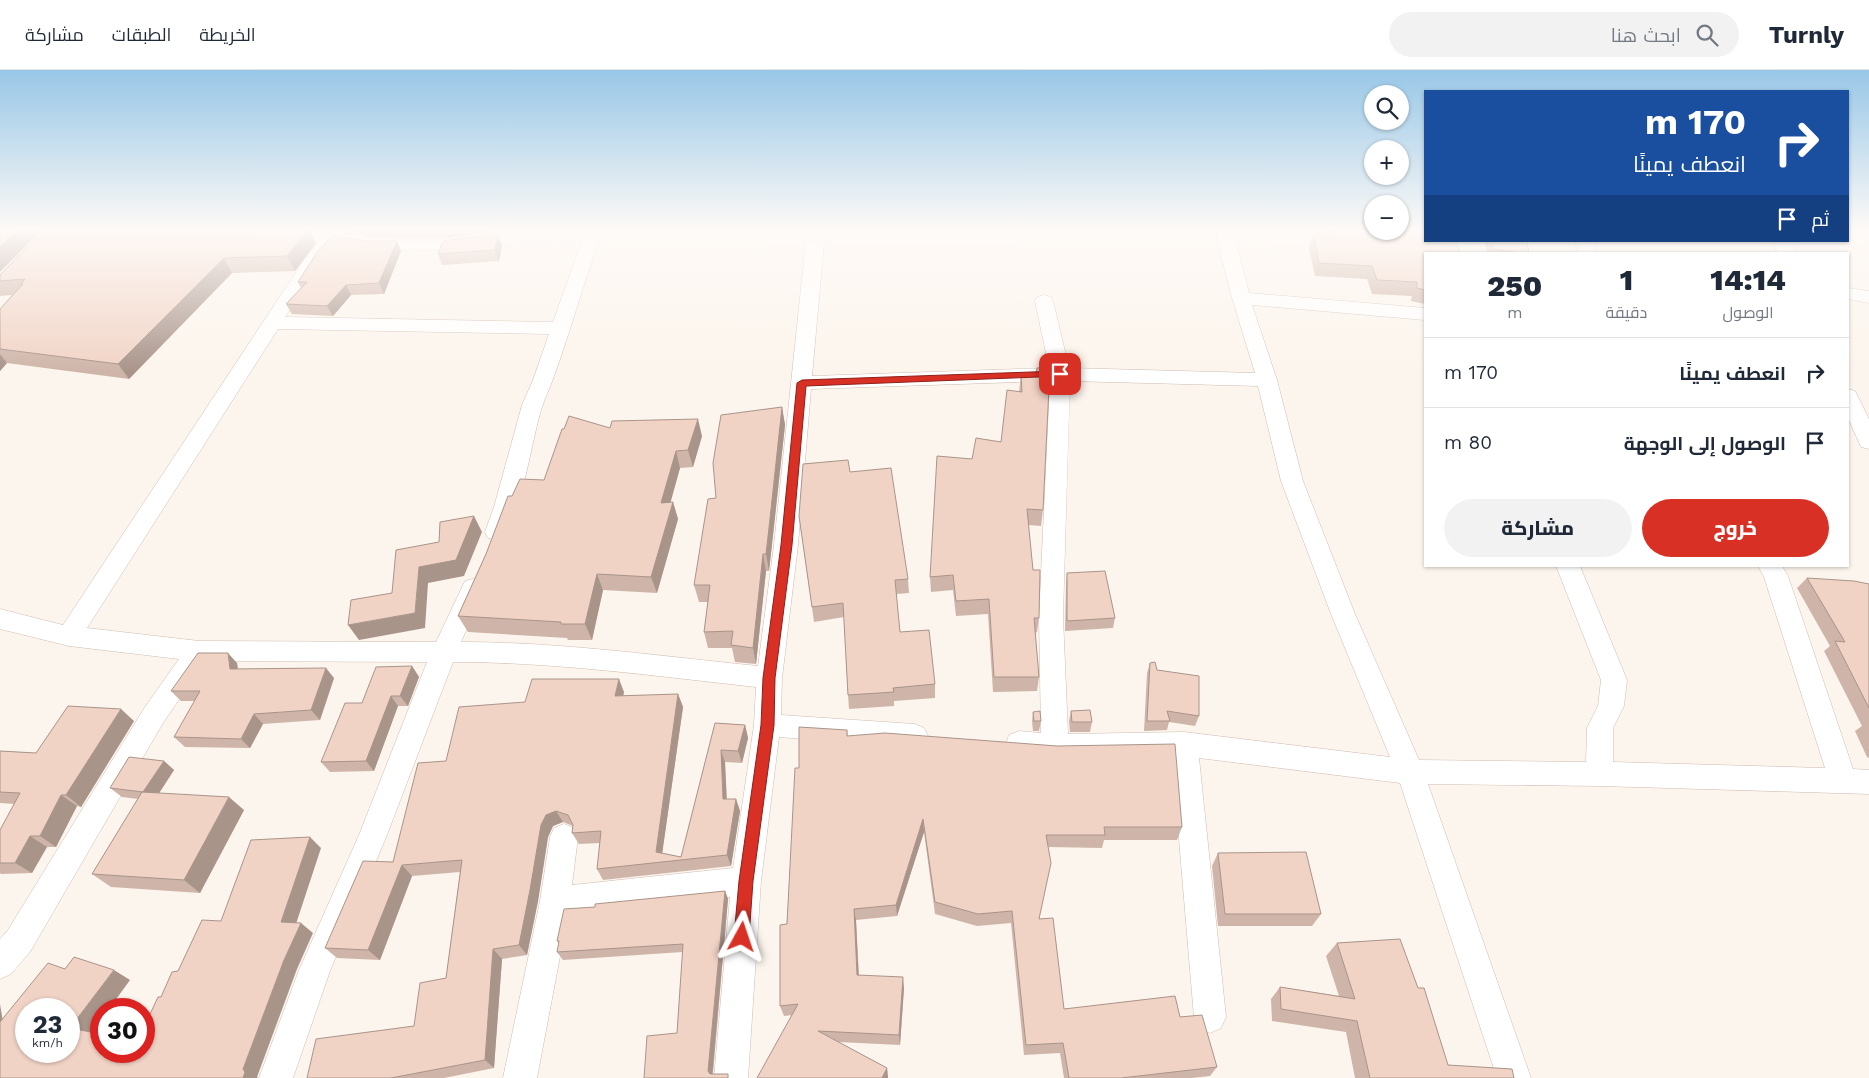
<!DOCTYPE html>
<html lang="ar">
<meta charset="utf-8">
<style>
:root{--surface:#fff;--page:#f2f2f3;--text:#1f2937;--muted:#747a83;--line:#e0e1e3;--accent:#d93025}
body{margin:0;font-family:"Work Sans",Cairo,sans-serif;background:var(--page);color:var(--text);direction:rtl;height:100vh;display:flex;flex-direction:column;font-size:19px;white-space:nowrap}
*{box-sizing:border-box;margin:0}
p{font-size:16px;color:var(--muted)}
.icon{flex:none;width:28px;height:28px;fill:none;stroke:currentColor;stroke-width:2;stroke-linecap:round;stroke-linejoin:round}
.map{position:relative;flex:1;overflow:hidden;direction:ltr}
.panel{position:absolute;left:1424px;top:182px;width:425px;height:315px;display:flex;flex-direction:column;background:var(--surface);border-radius:0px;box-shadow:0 1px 4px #0004;direction:rtl}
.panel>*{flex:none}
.banner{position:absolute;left:1424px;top:20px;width:425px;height:152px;border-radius:0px;box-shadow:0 1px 4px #0004;direction:rtl;background:#1a4fa0;color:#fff;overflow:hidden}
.buttons{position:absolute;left:1364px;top:15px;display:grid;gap:10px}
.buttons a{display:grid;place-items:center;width:45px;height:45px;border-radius:50%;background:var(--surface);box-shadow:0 1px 4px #0004;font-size:25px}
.speed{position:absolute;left:15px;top:928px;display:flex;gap:10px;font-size:25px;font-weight:700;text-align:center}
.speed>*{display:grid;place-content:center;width:65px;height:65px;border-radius:50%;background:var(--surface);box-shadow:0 1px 4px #0004;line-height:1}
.speed small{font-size:12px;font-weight:400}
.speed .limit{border:8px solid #d22;background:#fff;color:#111}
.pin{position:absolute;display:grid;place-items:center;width:42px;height:42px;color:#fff;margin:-21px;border-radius:10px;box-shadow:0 2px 8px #0006}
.me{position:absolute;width:55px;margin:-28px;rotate:5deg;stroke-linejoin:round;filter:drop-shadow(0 0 4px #0008)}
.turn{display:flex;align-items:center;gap:18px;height:105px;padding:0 20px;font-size:22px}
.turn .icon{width:65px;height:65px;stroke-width:2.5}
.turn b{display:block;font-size:35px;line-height:42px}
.then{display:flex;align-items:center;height:48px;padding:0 20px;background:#0003;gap:10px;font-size:19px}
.eta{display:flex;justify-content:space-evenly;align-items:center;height:85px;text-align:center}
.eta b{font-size:30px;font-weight:800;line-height:35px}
.button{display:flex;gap:10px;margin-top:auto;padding:10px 20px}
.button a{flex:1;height:58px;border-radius:30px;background:var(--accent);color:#fff;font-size:20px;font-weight:800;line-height:58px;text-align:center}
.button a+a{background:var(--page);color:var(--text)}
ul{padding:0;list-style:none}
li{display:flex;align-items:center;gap:15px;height:70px;padding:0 20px;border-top:1px solid var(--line)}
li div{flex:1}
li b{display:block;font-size:19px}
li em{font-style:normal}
header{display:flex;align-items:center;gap:30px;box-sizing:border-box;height:70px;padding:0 25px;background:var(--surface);border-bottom:1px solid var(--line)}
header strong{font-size:24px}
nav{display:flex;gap:28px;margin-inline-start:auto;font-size:18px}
.search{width:350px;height:45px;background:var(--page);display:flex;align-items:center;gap:12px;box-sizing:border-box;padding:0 18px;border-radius:28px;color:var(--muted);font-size:19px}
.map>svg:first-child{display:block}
</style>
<header>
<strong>Turnly</strong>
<div class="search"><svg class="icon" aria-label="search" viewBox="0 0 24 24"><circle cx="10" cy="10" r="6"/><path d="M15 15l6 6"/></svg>ابحث هنا</div>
<nav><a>الخريطة</a><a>الطبقات</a><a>مشاركة</a></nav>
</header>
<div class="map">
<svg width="1869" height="1008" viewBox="0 0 1869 1008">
<rect width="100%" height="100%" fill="#fcf5ed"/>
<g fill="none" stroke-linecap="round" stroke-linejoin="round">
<g stroke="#cfbcb1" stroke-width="1">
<path id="street" d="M277,161H346L345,164L372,169L448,170L496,163L603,161C584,210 571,260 553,309C550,318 545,327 542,337C530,376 524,433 504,468L496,470L488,468L485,462L494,437L522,335L533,310L549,264L278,259L87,558L199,571L436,572L465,511L473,509L481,511L485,518L461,572C560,572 659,586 758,596L774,475L807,161H825L812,306L1049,298L1035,231L1037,227L1044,225L1051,227L1053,231L1069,298L1255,303L1232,228L1215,161H1233L1249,223L1425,238V250L1252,235L1277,310L1303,411L1355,544L1419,690L1586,692L1587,658L1598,636L1601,610L1556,496H1580L1627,610L1624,636L1613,658V692L1825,698L1764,507L1758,496H1782L1788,506L1853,699L1869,700V724L1599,716L1428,714L1531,1008H1497L1400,713L1199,688L1226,947L1221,958L1210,963L1199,958L1194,947L1172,686L1055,688L1019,685L1009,681L1006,673L1009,665L1019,661L1041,663L1039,547L1050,311L811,319L798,475L782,608L781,645L915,654L924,658L928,666L924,674L915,678L779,667L761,811L748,1008H714L730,827L568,844L537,1008H503L540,831L550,767L554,758L564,754L574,758L578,767L572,815L733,798L754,655L756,617C655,606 554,592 453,592L387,765L330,901L293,1008H259L299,900L359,765L427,592L200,591L202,595L198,602L163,653L30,882L11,904L0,909V869L8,860L145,637L179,589L69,576L0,559V539L63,555L306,187L319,172L273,170L270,166L273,162ZM582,171L553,252L285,247L322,190L337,173L372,179L448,180L496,173ZM1070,311L1258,316L1281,411L1331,544L1390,687L1184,662L1068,664L1063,547Z
M1575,171H1593L1597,184H1579Z
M1773,171H1791L1796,184H1778Z
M1848,218L1869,221V233L1848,229Z
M1848,319L1855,321L1869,349V379L1861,377L1848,348Z"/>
</g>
<use href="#street" fill="#fff" fill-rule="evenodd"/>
</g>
<path fill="#cfb5a9" d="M43,161H310L316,173L295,201L232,203L129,309L7,293L0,301V239L12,225L0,226V205Z
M347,161H495L448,168L372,167L347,163Z
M1326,161H1423L1425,184V234L1411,231L1412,226L1372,224L1367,209L1315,206L1309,178L1313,164H1325Z
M1485,171H1527L1529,184H1487Z
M502,175L499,191L442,195L438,184Z
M401,181L384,224L351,225L333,246L292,244L286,234L301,218L298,212Z
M1021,304L1043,440L1041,456L1028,455L1033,500L1039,548L1037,562L1035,563L1039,607L1037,621L993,622L988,544L956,546L953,520L931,522L930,507L972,389L1001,372L1019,322Z
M782,337L785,355L772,475L769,501H766L756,594L735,592L732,578H708L704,562L708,532H699L694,515L716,428Z
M610,358L702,366L693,397L680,398L670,432H673L678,449L657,523L603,520L592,570H568L567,568L468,562L458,546L512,426L544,410Z
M850,402L908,509L909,523L896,524L900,562L935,614V628L894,631V636L849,639L848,625L844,547L814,552L799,446Z
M1067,503L1115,548L1113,558L1065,561L1066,514Z
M1807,508L1869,514V688L1867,687L1855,661L1862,656L1824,581L1830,576L1797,518Z
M237,593L238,599L334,608L320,650L263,654L250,678L185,677L174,667L195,631H181L171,621Z
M1150,593L1199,646L1195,656L1169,652L1167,660L1144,661L1147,603Z
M412,596L419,607L408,636H398L374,701L330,702L321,692Z
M624,622L623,626L678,624L683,637L662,783L681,787L715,653L745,655L748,668L742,693L725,692L727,729H736L740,741L731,796L603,810L597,799L600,773L579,774L572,763L573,756L563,752L553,756L548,767L538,831L527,885L502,889L494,998L444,1008H307L414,956L446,908L460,802L412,806L380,890L337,888L325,878L393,792L446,691L525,632Z
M1071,641L1092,652L1090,662H1070L1069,651Z
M1033,642L1041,651L1039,661H1033L1032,651Z
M134,651L81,737L77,736L56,777H47L32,803L1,804L0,803V760L15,734L0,733V681L36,683Z
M847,660L848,666L1182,757L1177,770H1104L1102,778L1048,777L1039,849L1064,939L1180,947L1217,997L1210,1006L1192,1008H1064L1060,983L1024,985L1011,853L977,856L935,844L924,762L897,846L856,850L859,905L904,918L900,975L838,972L887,998L888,1008H757L792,945L784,946L780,936L799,698Z
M164,691L174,700L159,723L244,740L200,823L111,817L92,804L138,729L122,727L110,718Z
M1218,783L1321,844L1312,856H1218L1212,796Z
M725,821L728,829L713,1004L644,1008L677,963L683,882L563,890L557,882L559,873L557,871L595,837Z
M1337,873L1418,918L1448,995L1514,1008H1355L1346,962L1272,951L1271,929L1280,917L1339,926L1326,886Z"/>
<path fill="#a9948a" d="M16,161H41L0,202V177Z
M307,161H310L316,173L295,201L287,186Z
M445,161H495L448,168Z
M498,164L502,175L499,191L495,180Z
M397,171L401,181L384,224L379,213Z
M224,188L232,203L129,309L118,294Z
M346,215L351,225L333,246L327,236Z
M0,284L7,293L0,301Z
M782,337L785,355L769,501L766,484Z
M698,349L702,366L693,397L688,380Z
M676,381L680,398L666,449L661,433Z
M673,432L678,449L657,523L651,507Z
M474,446L482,462L464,506L428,513L425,558L359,570L348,555L415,543L419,497Z
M763,484L766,501L756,594L753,578Z
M597,504L603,520L592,570L585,554Z
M228,583L237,593L239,609L230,599Z
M412,596L419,607L408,636L400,626Z
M326,598L334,608L320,650L311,640Z
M619,609L624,622L620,638L615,626Z
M678,624L683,637L661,792L656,782Z
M391,626L398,636L374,701L366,691Z
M121,639L134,651L81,737L66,725Z
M254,644L263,654L250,678L241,669Z
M745,655L748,668L742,693L738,681Z
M721,680L725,692L727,741L723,729Z
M164,691L174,700L154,731L143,722Z
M61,725L77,736L56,777L40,766Z
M229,727L244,740L200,823L184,810Z
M736,729L740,741L731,796L727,785Z
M556,741L563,752L553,756L548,767L538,831L527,885L519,875L541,755L546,745Z
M923,749L924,762L897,846L896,835Z
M30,766L47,777L32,803L15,793Z
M310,767L321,778L293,863L281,852Z
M402,795L412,806L380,890L368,880Z
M725,821L728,829L712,1008L708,1001Z
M854,839L856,850L859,915L857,905Z
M301,853L313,863L297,899L257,1007L258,1008H243V999L284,890Z
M493,879L502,889L494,998L485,990Z
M114,900L130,910L109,939H101V949L88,967L70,958Z
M903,907L904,918L900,975L899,965Z
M0,934L7,976L0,974Z
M887,998L888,1008H882Z"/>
<path fill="#f1d3c5" stroke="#a9948a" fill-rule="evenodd" d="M0,161H16L0,177Z
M43,161H307L287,186L224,188L118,294L0,279V239L23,214H21L25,209L0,211V205Z
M1333,161H1423V163H1425V171H1455L1461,184H1425V220L1417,218V212L1377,210L1372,196L1319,193L1313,164H1335Z
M498,164L495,180L438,184L443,171Z
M333,165L367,171H397L379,213L346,215L327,236L286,234L307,212H298L318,181Z
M1492,171H1527L1529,184L1493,179Z
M1050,297L1043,440L1027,439L1033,500H1040L1039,548H1034L1039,607H994L989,529L956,531L953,505L930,507L937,386L972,389L976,368L1001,372L1007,320L1022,322L1021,304L1036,306L1037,298Z
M782,337L769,458L766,484H763L753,578L731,575L733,561L704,562L710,515H694L708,429L716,428L713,393L721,345Z
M569,346L610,358L612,351L698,349L688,380L676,381L661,433L673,432L651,507L597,504L585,554H561V552L458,546L486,484L508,426H512L520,409L544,410L562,359H564Z
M848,390L850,402L891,398L908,509L895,510L900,562L929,560L935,614L893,618L894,622L848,625L843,533L812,537L799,446L803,394Z
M474,446L456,490L419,497L415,543L348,555L351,530L392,523L396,480L439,472L440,452Z
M1105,501L1115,548L1067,551V503Z
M1807,508L1854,511L1869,514V638L1835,571L1845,572Z
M198,583H228L230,599L326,598L311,640L254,644L241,669L174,667L200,621H171Z
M1155,592L1157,600L1199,606V646L1167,641L1170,651H1147L1150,593Z
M412,596L400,626H391L366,691L321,692L345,633H362L376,597Z
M532,609H619L615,626L678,624L656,782L681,787L715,653L745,655L738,681L721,680L723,729H736L727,785L597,799L601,761L572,763L573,755L568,745L556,741L546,745L541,755L530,820L519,875L493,879L485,990L391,1008H307L316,969L414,956L420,913L446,908L462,790L402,795L368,880L325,878L363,791L393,792L418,693L446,691L459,637L525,632Z
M68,636L121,639L66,725H61L40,766H30L15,793H0V760L20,723L0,722V681L36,683Z
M1090,640L1092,652H1072L1071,641Z
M1040,641L1041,651H1034L1033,642Z
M799,657L847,660V666L885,663L1057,676L1175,674L1182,757H1104L1105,765H1046L1051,793L1039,849L1053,848L1064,939L1175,926L1180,947L1202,945L1217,997L1121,1008H1069L1063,973L1026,975L1012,841L978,844L935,832L923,749L896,835L854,839L857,905L903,907L899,965L818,961L887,998L882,1008H757L798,934L780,936V855L787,854L795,698H799Z
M129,687L164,691L143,722L110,718Z
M142,722L229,727L184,810L92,804Z
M310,767L281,852L301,853L284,890L243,999L245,1002L243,1008H0V952L48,893L65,899L74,887L114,900L70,958L101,964V981H144V957L158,927H161L172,902L178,901L202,850L221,851L251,770ZM26,939H69V981H26Z
M1306,782L1321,844H1225L1218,783Z
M725,821L708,1001L710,1004H728V1008H644L647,966L677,963L683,874L557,882L559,871H557L564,839L595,837V834Z
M1400,869L1418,918H1424L1448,995L1512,999L1514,1008H1370L1357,951L1281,939L1280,917L1355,929L1337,873Z"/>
<linearGradient id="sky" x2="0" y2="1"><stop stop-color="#98c7e7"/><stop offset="0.53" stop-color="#fefaf7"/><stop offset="1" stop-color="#fefaf7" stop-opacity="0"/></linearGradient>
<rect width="1869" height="302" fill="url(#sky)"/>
<path fill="#d93025" stroke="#8d1f18" d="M1060,301L1065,304L1064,306L806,316L792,475L775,608L774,655L753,811L749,867L747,872L742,874L736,872L734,867L739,811L761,655L763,608L781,475L797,313L802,310Z"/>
</svg>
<div class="buttons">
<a><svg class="icon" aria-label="search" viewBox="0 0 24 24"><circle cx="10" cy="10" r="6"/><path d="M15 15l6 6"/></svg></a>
<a>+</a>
<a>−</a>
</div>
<div class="speed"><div>23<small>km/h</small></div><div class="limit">30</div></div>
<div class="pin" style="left:1060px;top:304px;background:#d93025"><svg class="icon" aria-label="arrive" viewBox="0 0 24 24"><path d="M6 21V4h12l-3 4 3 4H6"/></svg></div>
<svg class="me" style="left:742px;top:867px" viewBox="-20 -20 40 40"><path d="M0-17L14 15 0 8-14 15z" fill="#d93025" stroke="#fff" stroke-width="4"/></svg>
<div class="banner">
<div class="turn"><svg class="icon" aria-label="right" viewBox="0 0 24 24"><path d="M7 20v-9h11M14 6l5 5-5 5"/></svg><div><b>170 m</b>انعطف يمينًا</div></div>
<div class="then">ثم<svg class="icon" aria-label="arrive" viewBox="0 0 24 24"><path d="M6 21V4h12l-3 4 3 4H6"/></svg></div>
</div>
<section class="panel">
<div class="eta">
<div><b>14:14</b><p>الوصول</p></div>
<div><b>1</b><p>دقيقة</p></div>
<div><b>250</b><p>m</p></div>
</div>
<ul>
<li><svg class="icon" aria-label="right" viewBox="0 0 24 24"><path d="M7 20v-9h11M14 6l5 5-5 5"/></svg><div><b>انعطف يمينًا</b></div><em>170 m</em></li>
<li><svg class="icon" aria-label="arrive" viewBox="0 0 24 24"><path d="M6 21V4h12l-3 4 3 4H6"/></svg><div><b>الوصول إلى الوجهة</b></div><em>80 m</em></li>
</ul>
<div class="button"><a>خروج</a><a>مشاركة</a></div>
</section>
</div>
